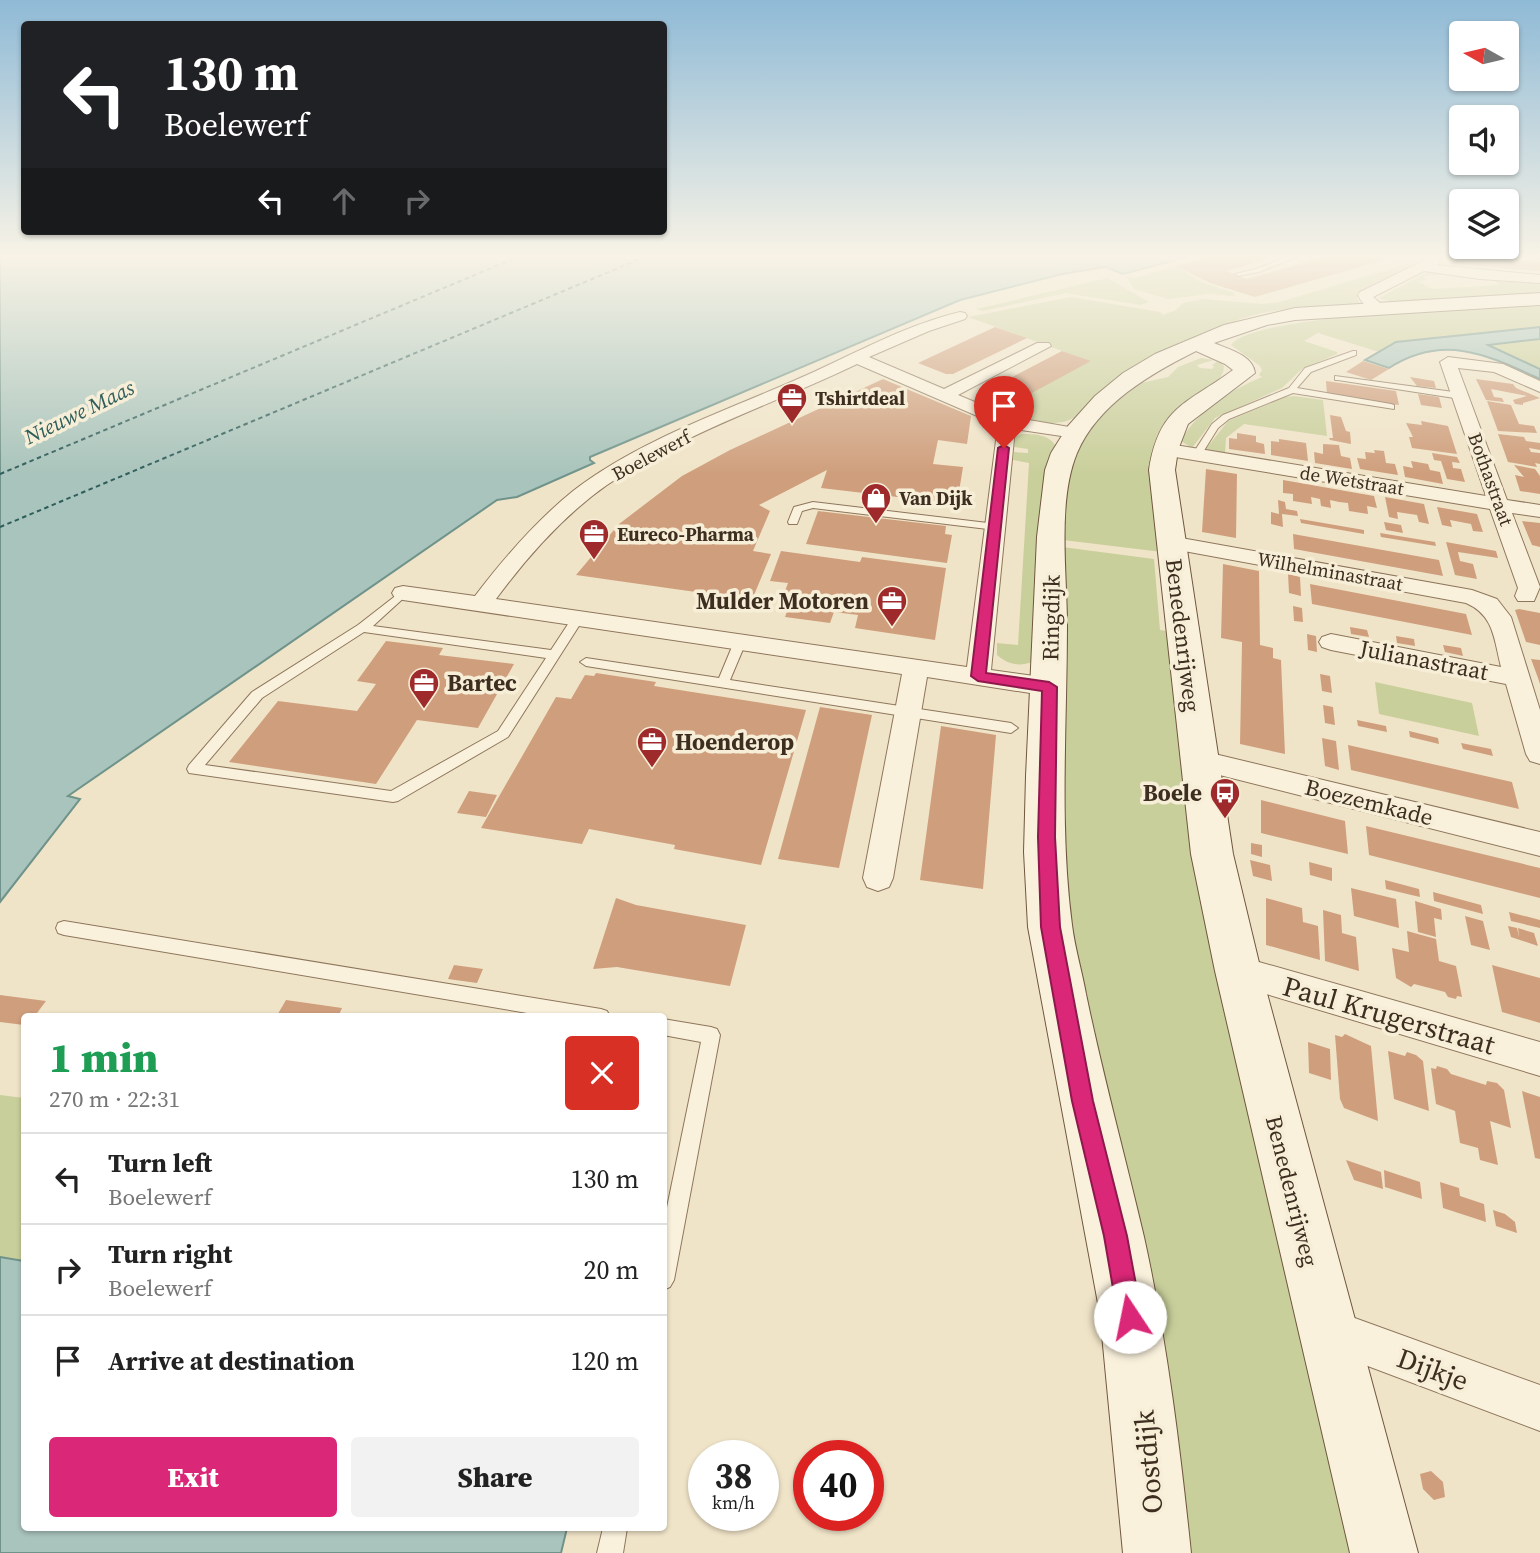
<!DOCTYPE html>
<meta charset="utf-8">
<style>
:root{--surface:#fff;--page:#f2f2f2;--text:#222;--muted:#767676;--line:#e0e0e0;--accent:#db2777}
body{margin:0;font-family:"Source Serif 4",serif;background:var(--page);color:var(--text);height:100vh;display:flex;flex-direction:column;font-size:26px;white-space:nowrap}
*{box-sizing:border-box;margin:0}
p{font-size:23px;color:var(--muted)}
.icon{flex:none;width:38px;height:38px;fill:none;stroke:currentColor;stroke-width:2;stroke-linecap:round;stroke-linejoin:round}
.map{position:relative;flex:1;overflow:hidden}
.panel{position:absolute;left:21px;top:1013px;width:646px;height:518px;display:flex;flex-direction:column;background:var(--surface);border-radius:7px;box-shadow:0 2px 5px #0004}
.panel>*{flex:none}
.hud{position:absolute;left:21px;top:21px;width:646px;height:214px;border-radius:7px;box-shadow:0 2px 5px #0004;background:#202124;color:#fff;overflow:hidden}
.needle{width:46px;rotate:278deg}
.fabs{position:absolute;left:1449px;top:21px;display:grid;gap:14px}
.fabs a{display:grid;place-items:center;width:70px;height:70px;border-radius:7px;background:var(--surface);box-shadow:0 2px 5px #0004;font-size:35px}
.speed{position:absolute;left:688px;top:1440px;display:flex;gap:14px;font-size:35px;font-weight:700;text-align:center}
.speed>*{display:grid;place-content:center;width:91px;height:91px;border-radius:50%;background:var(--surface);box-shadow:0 2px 5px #0004;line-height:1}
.speed small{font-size:18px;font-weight:400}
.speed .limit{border:10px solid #d22;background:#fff;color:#111}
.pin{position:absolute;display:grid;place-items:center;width:60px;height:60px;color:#fff;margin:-72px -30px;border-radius:50% 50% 50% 0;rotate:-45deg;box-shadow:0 0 7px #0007}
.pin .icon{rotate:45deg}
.me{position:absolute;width:77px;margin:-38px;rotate:349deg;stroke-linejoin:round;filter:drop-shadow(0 0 5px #0008)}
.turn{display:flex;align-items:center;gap:24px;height:147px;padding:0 28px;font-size:32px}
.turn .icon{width:91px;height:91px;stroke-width:2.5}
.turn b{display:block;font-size:49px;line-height:60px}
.lanes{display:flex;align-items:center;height:66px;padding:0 28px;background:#0003;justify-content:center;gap:35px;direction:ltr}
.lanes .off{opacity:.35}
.round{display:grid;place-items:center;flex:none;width:74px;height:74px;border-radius:7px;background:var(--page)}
.headline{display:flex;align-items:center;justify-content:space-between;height:119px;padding:0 28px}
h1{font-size:42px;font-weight:800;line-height:52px;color:#1e9e55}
.cta{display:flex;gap:14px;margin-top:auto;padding:14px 28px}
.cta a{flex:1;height:80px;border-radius:7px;background:var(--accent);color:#fff;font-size:28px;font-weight:800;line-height:80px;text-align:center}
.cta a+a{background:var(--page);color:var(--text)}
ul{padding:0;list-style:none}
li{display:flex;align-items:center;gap:21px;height:91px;padding:0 28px;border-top:2px solid var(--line)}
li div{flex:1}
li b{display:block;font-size:26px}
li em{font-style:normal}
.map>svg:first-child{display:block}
</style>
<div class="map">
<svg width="1540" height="1553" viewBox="0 0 1540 1553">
<rect width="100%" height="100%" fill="#f0e4c8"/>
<path fill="#c9cf9b" d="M1410,263L1418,265L1360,291L1357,299L1360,304C1317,307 1269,306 1228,324C1183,342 1143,369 1103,395C1089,403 1079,419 1063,422C1041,426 1016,418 995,410L1090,361L968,317L1071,297L1160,312L1163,315L1176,310L1183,303L1204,299L1262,304L1280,302Z
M1176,266L1199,281L1234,293L1235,296L1208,294L1168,299L1134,289L1126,276L1135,278Z
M1428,272L1470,277L1459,278L1452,274L1423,276L1427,280L1417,281L1433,289L1499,285L1492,279L1540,281V296L1393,302L1379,298Z
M1102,275L1149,302L1141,305L1066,293L983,311L976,309L1108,278Z
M1540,306V327L1396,342L1379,352L1318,333L1304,341L1337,352V354L1302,369L1282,388L1215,418L1192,448L1181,441C1196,412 1232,389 1262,377L1259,375L1262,370L1260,366L1231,345C1251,313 1492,309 1540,306Z
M1540,339V369L1488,345Z
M1201,358L1214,360L1197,365L1200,368L1212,369L1214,367L1212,365L1218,361L1224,366C1224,386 1192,397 1178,408C1168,415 1160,428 1156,439C1144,469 1157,520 1162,552L1063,540L1065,480L1084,435L1104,410L1132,385L1168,377L1178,367Z
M1294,396L1323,400L1327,436L1244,424L1226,438L1225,454L1205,450L1228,421L1285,397Z
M1022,434C1034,434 1048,434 1055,445L1047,470L1032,662C1019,667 1007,664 997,655V643L1018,645L1029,463L1013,460L1014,452L1028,453V449L1014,447L1015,437Z
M1062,547L1154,559L1160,630L1172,632L1361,1553H1180L1088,1055L1064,882Z
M1375,682L1472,703L1479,736L1379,714Z
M0,1095L24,1098V1261L0,1257Z"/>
<path fill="#a9c4bc" stroke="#6f938a" stroke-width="2" d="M0,256H1191L1123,274L1105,267L1062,274L960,300L590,457V460L594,463L517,497L497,500L68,796L80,799L0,902Z
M1540,327V339L1488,345L1540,369V379C1487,355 1444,333 1389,368L1365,360L1396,342Z
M0,1257L24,1261V1528H567L561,1553H0Z"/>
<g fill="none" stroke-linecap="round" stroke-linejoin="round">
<path stroke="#2f5d5a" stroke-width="2" stroke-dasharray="4.5 3.5" stroke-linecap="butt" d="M0,474L520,256
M0,527L647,256"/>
</g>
<path fill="#cf9f7d" d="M1212,256H1277L1226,271L1247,279L1328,256L1394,257L1255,297L1210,283L1176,266Z
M1450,256L1540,262V271L1450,264Z
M995,327L1027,338L953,374H946L918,363Z
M1062,351L1091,361L1015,402L989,393L992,392L991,388Z
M1363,361L1389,369L1371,380L1346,372Z
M1410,377L1434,381L1436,388L1417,386Z
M883,379L971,416L967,444L938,440L933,464L963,467L957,504L821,488L827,470L759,505L770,511L753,551L771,554L752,600L576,575L619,524L682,476L730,450Z
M1476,379L1513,384L1516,388L1540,398L1523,403V405L1515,404L1513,400L1527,396L1491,389L1494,397L1502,398L1504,402L1486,400Z
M1326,381L1396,391L1399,405L1327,395Z
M1418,394L1439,397L1442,408L1421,405Z
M1487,401L1511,405L1519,424L1534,426L1537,433L1498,431Z
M1330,415L1341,417L1346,431L1350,432L1351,444L1330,440L1329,438H1333Z
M1421,421L1448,426L1457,454L1412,448L1409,437H1413L1406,423L1422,425Z
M1237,433L1256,436V442L1264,444L1265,454L1229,449V438L1237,439Z
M1498,434L1524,437L1526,441L1540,443V450L1529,448L1531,452L1540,453V464L1535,463L1537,467L1508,462Z
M1279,439L1306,443L1308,461L1271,455V441L1279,442Z
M1323,444L1339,445L1341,456L1350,458L1352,469L1315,463L1314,452L1323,454Z
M1374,450L1384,451L1386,463L1395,464L1398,475L1360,469L1357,458L1366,459L1365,452L1375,453Z
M1432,453L1457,457L1460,463L1452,462L1453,468L1461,469L1465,482L1447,479L1441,461L1434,460Z
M1411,461L1428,464L1430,470L1440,472L1443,484L1405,477L1403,466L1413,468Z
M1514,465L1535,469L1540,476V494L1520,491L1515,475L1524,477Z
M1206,469L1237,474L1236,538L1202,532Z
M1283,480L1374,496L1377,508L1367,506L1368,514L1349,511L1348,503L1339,502L1330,500L1331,508L1321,506L1320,499L1311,497L1312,504L1293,501V494L1283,493Z
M1385,497L1424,504L1429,524L1419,522L1417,515L1397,512L1398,519L1389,517Z
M1278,500L1285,502L1286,509L1297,511L1298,516L1282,514L1283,527L1271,524V512L1279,514Z
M1437,507L1477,514L1483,532L1473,531L1471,524L1450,520L1452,527L1442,525Z
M818,511L946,526L945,534L952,535L947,563L806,544Z
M1300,519L1364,530V534L1301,523Z
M1522,521L1540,523V547L1532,545Z
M1384,522L1401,525L1403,533L1386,530Z
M1380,533L1435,542L1436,546L1381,537Z
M1293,534L1439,560L1443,576L1294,549Z
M1446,542L1496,551L1498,558L1458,552L1460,561L1473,564L1477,579L1455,575Z
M781,551L860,562L862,557L946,568L935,640L855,628L858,615L834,612L830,623L785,617L789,606L780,604L788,583L770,581Z
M1223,564L1259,571L1260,645L1273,648V658L1281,660L1285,754L1240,744L1242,642L1221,638Z
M1288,574L1300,577L1301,596L1289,593Z
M1310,584L1466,614L1472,635L1312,604Z
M1293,606L1302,608L1303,622L1294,621Z
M1519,609L1540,613V645L1526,642L1515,610Z
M1350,627L1367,630L1369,637L1351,634Z
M1307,634L1316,636L1317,652L1308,650Z
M1396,636L1414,639L1415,646L1397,643Z
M386,641L443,648L439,655L514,664L478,728L417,720L376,784L229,762L278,701L357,711L376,684L357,681Z
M1443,645L1461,648L1463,656L1445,652Z
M1531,659L1540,660V684L1538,678Z
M596,673L656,682L654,686L806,710L761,865L674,849L675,845L589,829L582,844L481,828L556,697L571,699L585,675L594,676Z
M1320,674L1330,676L1332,693L1322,691Z
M1323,705L1333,707L1335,725L1325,723Z
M820,707L872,715L839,868L778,859Z
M1357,720L1386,726L1387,732L1358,726Z
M941,726L996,735L983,889L920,880Z
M1409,731L1438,738L1439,744L1410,737Z
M1322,738L1336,741L1339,770L1325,766Z
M1461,743L1491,749L1493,756L1463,749Z
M1348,745L1512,782L1519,809L1351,770Z
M469,791L497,795L486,817L457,813Z
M1261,800L1345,821L1348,854L1261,833Z
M1366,826L1540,868V898L1369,855Z
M1251,843L1262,845V857L1251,854Z
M1250,860L1270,865L1272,881L1253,876Z
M1309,862L1332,868V881L1310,875Z
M1385,880L1419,889L1420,897L1386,889Z
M1351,888L1396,899L1399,928L1354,916Z
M1433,892L1481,905L1483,914L1434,901Z
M616,898L636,905L746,925L730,986L617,967L593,969Z
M1266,898L1302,908L1303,922L1318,926L1320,960L1266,945Z
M1415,901L1441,909L1442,920L1434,918L1436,937L1418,932Z
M1323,910L1341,915L1342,933L1356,937L1359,971L1325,961Z
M1509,912L1540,920V928L1511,921Z
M1465,916L1483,921L1490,950L1471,945Z
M1508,926L1517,928L1519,937L1518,928L1534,933L1538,946L1511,937Z
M1407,931L1436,939L1439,961L1456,966L1462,997L1457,996L1456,999L1448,997L1445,992L1414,984L1411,987L1396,978L1392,948L1409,952Z
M454,965L483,969L477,983L448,979Z
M1492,965L1540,978V1023L1502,1012Z
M0,995L46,1001L34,1017H24V1025L0,1022Z
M286,1000L342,1008L338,1017H276Z
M1345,1034L1371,1046L1378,1121L1344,1108L1340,1099L1335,1035L1342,1037Z
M1308,1042L1330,1049L1331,1080L1309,1073Z
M1388,1051L1405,1056L1407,1052L1416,1055L1423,1061L1429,1111L1394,1099Z
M1437,1066L1447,1069L1451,1074L1486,1085L1487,1081L1497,1083L1504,1090L1511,1128L1490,1121L1498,1165L1480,1160L1478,1148L1460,1143L1455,1111L1436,1104L1431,1068L1436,1069Z
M1522,1091L1540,1097V1159L1535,1158Z
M1346,1160L1381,1172L1383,1189L1354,1180Z
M1384,1170L1420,1182L1422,1199L1385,1187Z
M1440,1182L1459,1188L1460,1196L1484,1204L1486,1222L1443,1208Z
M1493,1210L1505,1214L1515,1222L1517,1233L1496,1226Z
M1431,1471L1443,1482L1445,1497L1434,1500L1423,1489L1420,1474Z"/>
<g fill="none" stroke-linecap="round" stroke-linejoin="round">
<g stroke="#8d765c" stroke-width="2">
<path id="lane" d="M1289,256H1299L1259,272L1238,276L1235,274L1256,269Z
M1353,351H1356V355L1311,372L1297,388L1391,404L1394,405V409L1293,393L1229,419L1218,428L1200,457L1192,455L1212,424L1223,415L1289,388L1305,368Z
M1335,376L1461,393L1465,396L1461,399L1338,380H1335Z
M813,502L996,524L1001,527L996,530L813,508L802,511L797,524H789L788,522L794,507Z
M403,590L407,591V595L373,626L551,650L574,615H582L584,618L508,737L398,801L393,802L189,773L187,769L189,765L252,692L358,625ZM364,632L546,658L498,731L391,791L205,765L262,698Z
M740,638L746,642L730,680L1011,723L1018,728L1011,733L586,666L580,662L586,658L719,678L734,642Z
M64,921L601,1009L607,1011L610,1017H551L64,935L58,933L56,928L58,923Z
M663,1019L711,1027L717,1029L720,1035L674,1280L670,1287L663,1290V1227L701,1042L663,1035Z
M603,1528H627L623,1553H597Z"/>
</g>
<g stroke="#8d765c" stroke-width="2">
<path id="street" d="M1421,256H1436L1441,261L1437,265L1540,275V283L1480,279L1424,271L1373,297L1386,308L1384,311C1373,314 1362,305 1358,295L1360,292L1425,260Z
M960,312L965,313L967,316L965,319L929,331L869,357L944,389L1037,343H1049L1051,346L958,395L1011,417L1075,428L1084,433L1075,438L1015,429L991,670L1049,678L1058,681L1062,687L1058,693L1049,696L927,677L893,878L889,887L878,891L867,887L863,878L902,674L403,600L395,598L392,593L395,588L403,586L475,596C504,558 536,521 573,491C642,438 729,410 807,375C858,352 906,325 960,312ZM857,364L998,425L967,667L496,599C527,557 564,515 607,485C683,433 774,404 857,364Z
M1448,357L1503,364L1540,381V392L1494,372L1458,368L1507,500L1540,505V517L1512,513L1540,587L1534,601H1518L1515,596L1518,588L1490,509L1163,455L1154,449L1163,443L1486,496L1440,362Z
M1170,536L1472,590L1497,599L1511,617L1540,710V764L1530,761L1526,754L1506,684L1331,650L1322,647L1319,642L1322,637L1331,634L1501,667C1494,639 1494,615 1466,603L1162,547L1159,542L1162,537Z
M1198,750L1540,832V856L1188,767L1184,760L1188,753Z
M1238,956L1540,1042V1076L1226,982L1221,971L1226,960Z
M1327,1308L1540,1385V1431L1312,1345L1305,1330L1312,1315Z"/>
</g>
<g stroke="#6f573f" stroke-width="2">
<path id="secondary" d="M1540,293V305L1295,320L1267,325L1214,343C1228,349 1253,355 1255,373L1188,424L1178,450L1175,470L1233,854L1261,971L1418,1553H1350L1215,971L1191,854L1149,470C1159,406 1187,404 1233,370L1225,364L1196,351C1150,374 1098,404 1077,453C1057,501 1067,574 1067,625C1067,725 1059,825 1072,925C1075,949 1082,971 1086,994C1103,1076 1125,1156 1144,1237C1167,1341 1180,1447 1191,1553H1123L1100,1314L1028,927L1024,852L1026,776L1037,537L1045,470L1051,453L1068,426L1095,396L1123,373L1155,354L1224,325L1295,308Z"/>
</g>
<use href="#lane" fill="#faf1dc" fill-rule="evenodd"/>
<use href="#street" fill="#faf1dc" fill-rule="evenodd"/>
<use href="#secondary" fill="#faf1dc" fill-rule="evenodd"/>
</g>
<linearGradient id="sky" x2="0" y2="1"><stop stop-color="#8fbad6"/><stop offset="0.54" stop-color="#f8f3e6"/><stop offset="1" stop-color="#f8f3e6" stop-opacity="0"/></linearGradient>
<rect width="1540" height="474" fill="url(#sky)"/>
<path fill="#db2777" stroke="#8e194d" stroke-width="2" d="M1004,445L1009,448L986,673L1049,682L1057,687L1055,837L1060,927L1093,1101L1127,1236L1142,1317L1139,1326L1130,1329L1121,1326L1118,1317L1104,1236L1072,1101L1041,927L1038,837L1042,691L978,681L971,676L998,448Z"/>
<defs>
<g id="office-pin" transform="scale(1.575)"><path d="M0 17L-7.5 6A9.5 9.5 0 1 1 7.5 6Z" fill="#9e2a2b" stroke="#f7eed8"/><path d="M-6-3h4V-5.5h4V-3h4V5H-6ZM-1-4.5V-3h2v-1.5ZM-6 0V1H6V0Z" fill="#fff"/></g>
<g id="shop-pin" transform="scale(1.575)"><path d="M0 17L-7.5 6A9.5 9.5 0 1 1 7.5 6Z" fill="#9e2a2b" stroke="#f7eed8"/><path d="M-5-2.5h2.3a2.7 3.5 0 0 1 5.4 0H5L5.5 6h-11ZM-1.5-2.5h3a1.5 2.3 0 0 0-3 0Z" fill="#fff"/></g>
<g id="bus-pin" transform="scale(1.575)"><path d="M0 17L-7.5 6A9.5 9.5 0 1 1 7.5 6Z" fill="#9e2a2b" stroke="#f7eed8"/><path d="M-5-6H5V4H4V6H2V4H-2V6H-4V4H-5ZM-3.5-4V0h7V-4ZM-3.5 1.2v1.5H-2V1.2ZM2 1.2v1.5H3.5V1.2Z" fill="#fff"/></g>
</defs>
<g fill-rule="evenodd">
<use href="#office-pin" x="792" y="398"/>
<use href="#shop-pin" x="876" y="498"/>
<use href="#office-pin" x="594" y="534"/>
<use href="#office-pin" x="892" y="601"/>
<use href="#office-pin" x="424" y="683"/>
<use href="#office-pin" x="652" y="742"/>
<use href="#bus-pin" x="1225" y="793"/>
</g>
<g text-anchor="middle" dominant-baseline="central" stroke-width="7" stroke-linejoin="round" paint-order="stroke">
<g font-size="19" font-weight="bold" fill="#3d2e20" stroke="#f7eed8" text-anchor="start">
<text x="815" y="398">Tshirtdeal</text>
<text x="899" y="498">Van Dijk</text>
<text x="617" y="534">Eureco-Pharma</text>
</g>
<g font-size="19" fill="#3d2e20" stroke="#f7eed8">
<text transform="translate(651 455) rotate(-28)">Boelewerf</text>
<text transform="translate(1491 479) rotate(70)">Bothastraat</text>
<text transform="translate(1352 480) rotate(9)">de Wetstraat</text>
<text transform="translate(1330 571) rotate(10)">Wilhelminastraat</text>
</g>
<g font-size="21" font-style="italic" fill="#2f5d5a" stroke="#f7eed8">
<text transform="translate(79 412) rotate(-26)">Nieuwe Maas</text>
</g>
<g font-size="23" font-weight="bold" fill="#3d2e20" stroke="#f7eed8" text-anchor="end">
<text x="869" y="601">Mulder Motoren</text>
<text x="447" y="683" text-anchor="start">Bartec</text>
<text x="675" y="742" text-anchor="start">Hoenderop</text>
<text x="1202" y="793">Boele</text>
</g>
<g font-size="23" fill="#3d2e20" stroke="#f7eed8">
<text transform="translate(1051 618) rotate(-89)">Ringdijk</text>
<text transform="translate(1183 635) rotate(83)">Benedenrijweg</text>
<text transform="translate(1424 660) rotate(11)">Julianastraat</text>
<text transform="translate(1369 802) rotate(14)">Boezemkade</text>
<text transform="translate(1292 1191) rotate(76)">Benedenrijweg</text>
</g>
<g font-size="28" fill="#3d2e20" stroke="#f7eed8">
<text transform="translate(1389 1015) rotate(16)">Paul Krugerstraat</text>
<text transform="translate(1433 1369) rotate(20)">Dijkje</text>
<text transform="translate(1148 1462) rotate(-95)">Oostdijk</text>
</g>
</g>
</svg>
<div class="fabs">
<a><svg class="needle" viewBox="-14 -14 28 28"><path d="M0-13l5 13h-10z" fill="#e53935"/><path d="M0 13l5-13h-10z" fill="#767676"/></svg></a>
<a><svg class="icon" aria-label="sound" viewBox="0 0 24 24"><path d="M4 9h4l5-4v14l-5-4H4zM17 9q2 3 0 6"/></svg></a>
<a><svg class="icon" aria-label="layers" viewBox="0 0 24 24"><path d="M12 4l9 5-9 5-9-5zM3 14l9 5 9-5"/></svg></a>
</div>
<div class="speed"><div>38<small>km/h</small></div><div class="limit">40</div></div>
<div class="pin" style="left:1004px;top:448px;background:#d93025"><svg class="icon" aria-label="arrive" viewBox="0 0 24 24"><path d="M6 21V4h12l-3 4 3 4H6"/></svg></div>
<svg class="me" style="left:1130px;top:1317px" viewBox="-20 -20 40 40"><circle r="19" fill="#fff"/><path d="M0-13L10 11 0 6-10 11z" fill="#db2777"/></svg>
<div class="hud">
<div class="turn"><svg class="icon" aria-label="left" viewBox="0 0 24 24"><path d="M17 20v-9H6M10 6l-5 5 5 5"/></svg><div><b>130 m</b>Boelewerf</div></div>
<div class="lanes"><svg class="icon" aria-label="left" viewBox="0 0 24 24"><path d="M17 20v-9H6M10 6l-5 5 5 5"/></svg><svg class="icon off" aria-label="ahead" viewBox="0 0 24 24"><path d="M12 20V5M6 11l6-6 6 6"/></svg><svg class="icon off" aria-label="right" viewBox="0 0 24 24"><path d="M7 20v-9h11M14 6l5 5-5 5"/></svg></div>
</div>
<section class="panel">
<div class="headline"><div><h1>1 min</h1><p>270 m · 22:31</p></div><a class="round" style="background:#d93025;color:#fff"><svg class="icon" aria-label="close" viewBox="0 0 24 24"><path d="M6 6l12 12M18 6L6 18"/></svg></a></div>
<ul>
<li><svg class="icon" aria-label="left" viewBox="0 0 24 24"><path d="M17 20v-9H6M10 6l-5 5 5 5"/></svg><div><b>Turn left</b><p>Boelewerf</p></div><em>130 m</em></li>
<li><svg class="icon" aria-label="right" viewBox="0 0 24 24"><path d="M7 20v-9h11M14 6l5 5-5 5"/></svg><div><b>Turn right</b><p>Boelewerf</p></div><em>20 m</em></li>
<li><svg class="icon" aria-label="arrive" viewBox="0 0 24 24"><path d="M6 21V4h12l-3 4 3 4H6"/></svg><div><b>Arrive at destination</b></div><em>120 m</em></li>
</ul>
<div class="cta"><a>Exit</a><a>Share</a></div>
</section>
</div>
